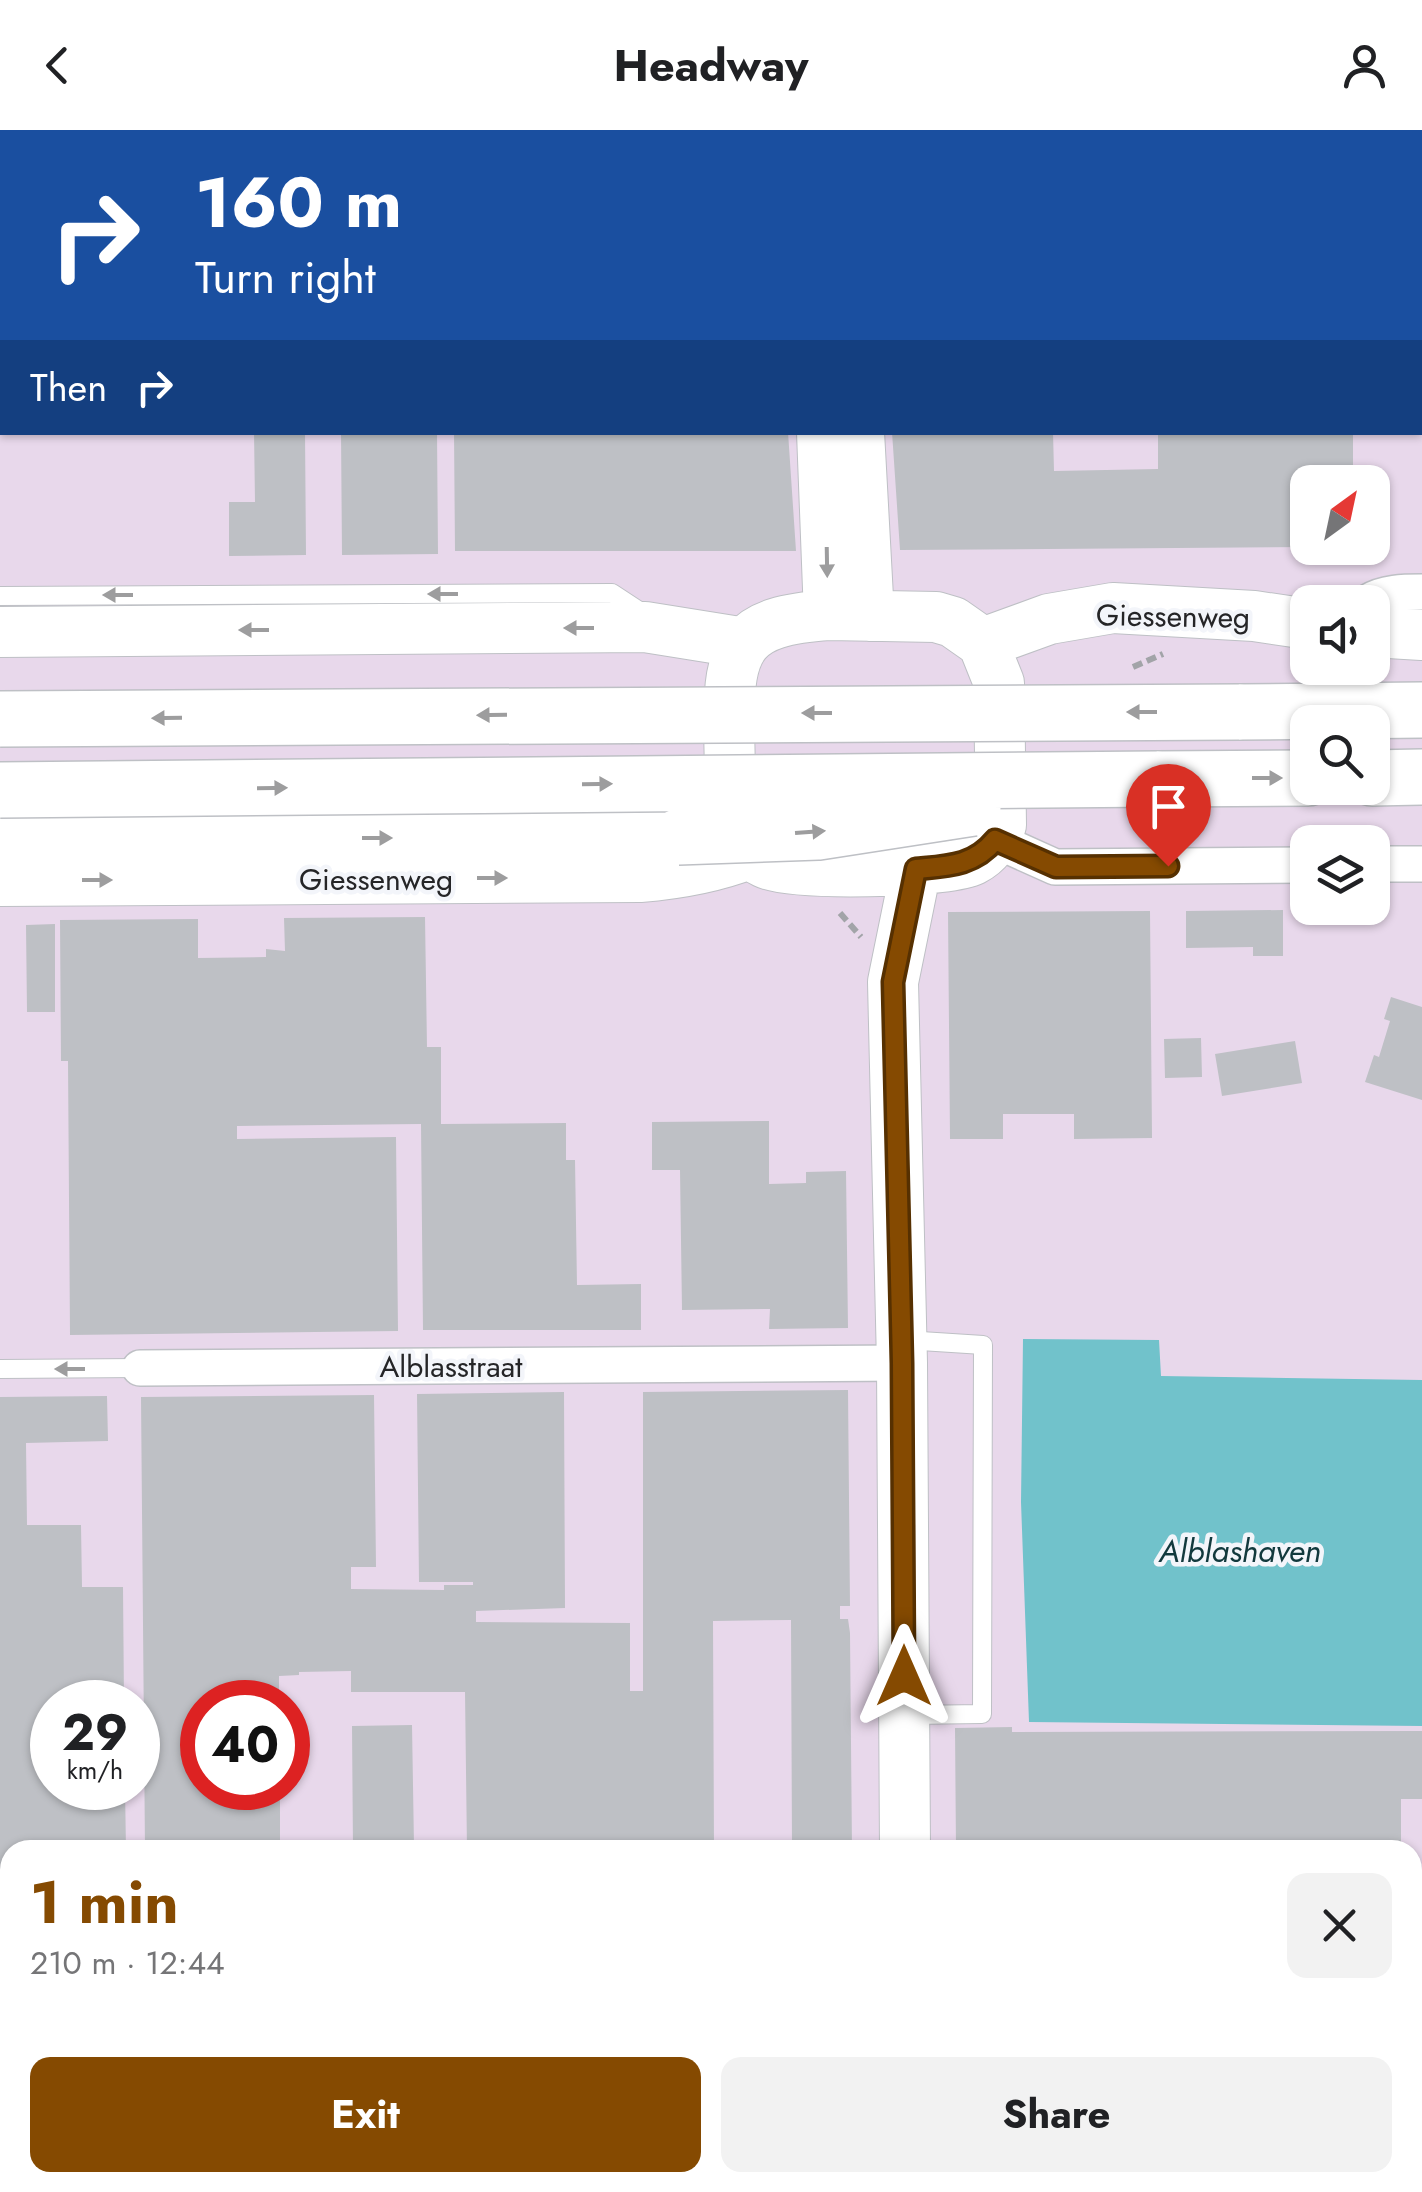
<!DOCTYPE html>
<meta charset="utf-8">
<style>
:root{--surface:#fff;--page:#f2f2f2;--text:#202124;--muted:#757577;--accent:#854a01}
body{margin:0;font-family:Jost,sans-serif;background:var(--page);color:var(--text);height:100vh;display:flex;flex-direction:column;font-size:38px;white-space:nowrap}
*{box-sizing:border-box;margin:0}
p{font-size:32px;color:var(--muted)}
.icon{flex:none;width:55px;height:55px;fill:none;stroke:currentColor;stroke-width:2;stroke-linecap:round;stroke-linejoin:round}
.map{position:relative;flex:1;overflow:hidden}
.sheet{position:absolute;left:0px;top:1710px;width:1422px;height:352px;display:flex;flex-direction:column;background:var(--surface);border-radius:30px 30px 0 0;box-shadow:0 2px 8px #0004}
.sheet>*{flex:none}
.guide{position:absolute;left:0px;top:0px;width:1422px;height:305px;box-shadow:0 2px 8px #0004;background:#1a4fa0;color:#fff;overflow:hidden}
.needle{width:65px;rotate:33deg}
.fabs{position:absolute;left:1290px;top:335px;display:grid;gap:20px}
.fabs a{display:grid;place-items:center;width:100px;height:100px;border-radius:20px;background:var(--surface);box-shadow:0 2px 8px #0004;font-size:50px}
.speed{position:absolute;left:30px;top:1550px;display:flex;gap:20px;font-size:50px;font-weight:700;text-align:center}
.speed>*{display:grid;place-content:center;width:130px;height:130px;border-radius:50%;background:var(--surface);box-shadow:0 2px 8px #0004;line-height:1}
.speed small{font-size:25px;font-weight:400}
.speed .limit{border:15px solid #d22;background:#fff;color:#111}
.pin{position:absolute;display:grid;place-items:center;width:85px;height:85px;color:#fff;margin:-102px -42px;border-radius:50% 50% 50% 0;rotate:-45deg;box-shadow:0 0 10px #0007}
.pin .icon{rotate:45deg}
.me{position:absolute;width:110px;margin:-55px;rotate:0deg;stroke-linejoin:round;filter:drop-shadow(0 0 8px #0008)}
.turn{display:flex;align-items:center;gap:35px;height:210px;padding:0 30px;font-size:45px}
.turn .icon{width:130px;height:130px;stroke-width:2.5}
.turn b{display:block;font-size:70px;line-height:85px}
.then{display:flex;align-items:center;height:95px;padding:0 30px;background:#0003;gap:20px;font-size:38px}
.round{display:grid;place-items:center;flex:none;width:105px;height:105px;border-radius:20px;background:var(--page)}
.headline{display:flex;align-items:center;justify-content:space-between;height:170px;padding:0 30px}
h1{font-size:60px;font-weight:700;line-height:75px;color:var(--accent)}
.action{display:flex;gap:20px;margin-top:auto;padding:20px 30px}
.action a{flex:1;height:115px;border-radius:20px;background:var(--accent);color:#fff;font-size:40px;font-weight:700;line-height:115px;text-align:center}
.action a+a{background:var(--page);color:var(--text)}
header{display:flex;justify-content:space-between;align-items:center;height:130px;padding:0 30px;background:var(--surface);font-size:45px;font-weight:700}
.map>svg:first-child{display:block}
</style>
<header><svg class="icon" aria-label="back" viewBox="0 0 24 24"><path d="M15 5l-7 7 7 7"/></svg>Headway<svg class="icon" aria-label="person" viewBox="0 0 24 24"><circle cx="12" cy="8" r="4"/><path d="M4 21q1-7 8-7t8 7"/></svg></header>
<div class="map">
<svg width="1422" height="2062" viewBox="0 0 1422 2062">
<rect width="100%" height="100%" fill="#e6e8ed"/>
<path fill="#e8d8eb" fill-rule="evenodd" d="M0,0L1074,2H2V302H1420L1422,80V2062H0ZM1308,352H1372V418H1308ZM1308,472H1372V538H1308ZM1308,592H1372V658H1308ZM1308,712H1372V778H1308ZM52,1572H138V1658H52ZM202,1572H288V1658H202ZM10,1720H1412V2052H10Z"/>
<path fill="#71c2cb" d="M1000,0H1422V192L1420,193V2Z
M1023,1209L1159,1210L1161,1246L1422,1250V1596L1029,1592L1021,1372Z"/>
<path fill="#bec0c5" d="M254,302H305L306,425L229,426V372H255Z
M341,302H437L438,424L342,425Z
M454,302H788L796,421H455Z
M892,302H1053L1054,341L1158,339V302H1353V336H1336L1337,352H1308V417L900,420Z
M1283,780V826H1253V817L1186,818V781Z
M1150,781L1152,1008L1074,1009V984H1003V1009H950L948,782Z
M425,787L427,917H441V994L566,993V1030H575L577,1155L641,1154V1200H423L421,994L237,996V1009L396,1007L398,1201L70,1205L68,931H61L60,790L198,789V828L266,827V819L285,821L284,788Z
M55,794V882H27L26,795Z
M1391,867L1422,877V970L1365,952L1374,925L1379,927L1390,891L1384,889Z
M1201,908L1202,947L1165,948L1164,909Z
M1295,911L1302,953L1222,966L1215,924Z
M769,991V1054L806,1053V1042L846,1041L848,1198L769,1199L770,1179L682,1180L680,1040H652V992Z
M848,1260L850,1476H840V1489H848L850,1503L852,1720H792L791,1490L713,1491L714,1720H467L465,1562H351V1541L299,1542V1545L279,1546V1572H202V1658H280V1720H145L141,1267L374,1265L376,1437H351V1459L444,1460V1455H473V1452H419L417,1264L564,1262L565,1478L476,1481V1492L630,1493V1561H643V1262Z
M107,1266L108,1311L26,1313L27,1395H81L82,1457H123L124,1572H52V1658H125L126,1720H10V1771H0V1267Z
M412,1595L414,1716L432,1715V1720H353L352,1596Z
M1012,1597V1602L1422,1601V1669H1401V1720H956L955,1598Z
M1412,1858H1422V2062H959L958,2052H1412Z
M0,1870H4L5,1930H10V2052H841V2062H0Z"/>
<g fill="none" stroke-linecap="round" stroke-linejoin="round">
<g stroke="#bec0c5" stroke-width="20">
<path id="lane" d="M919,0L920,2
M0,466L612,463L644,484
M905,1210L983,1215L982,1584L909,1585
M0,1239L140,1238"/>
</g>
<g stroke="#bec0c5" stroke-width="38">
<path id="street" d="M1368,472C1384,462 1404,462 1422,462
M995,710L1055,737L1308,735
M1372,734H1422
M140,1238L902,1233
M1412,1810H1422
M0,1834H10"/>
</g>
<g stroke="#bec0c5" stroke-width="52">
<path id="secondary" d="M838,0V2
M822,302L829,485
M859,302L869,486
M829,485L936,487L953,492L983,513L999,553L1001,695C995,711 988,722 973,730C946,743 791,746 765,733C746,724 738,712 731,693C730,662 730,630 729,599C728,514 741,491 829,485Z
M0,502L645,497L745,513
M1372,502L1422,505
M983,513L1049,489L1113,478L1254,486L1308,494
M0,751L640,747C679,744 713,738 749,724
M905,1720L902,1233L893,852L916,739
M908,2052V2062"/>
</g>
<g stroke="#bec0c5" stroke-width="58">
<path id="highway" d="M1239,582L1422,580
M1372,648L1422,647
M1157,649L1308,648
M0,710L678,707"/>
</g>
<path stroke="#a2a4a8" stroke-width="6" stroke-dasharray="10 5" stroke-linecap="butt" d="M1133,537L1163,524
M840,783L861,807"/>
<use href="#lane" stroke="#fff" stroke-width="18"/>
<use href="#street" stroke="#fff" stroke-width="35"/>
<use href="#secondary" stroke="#fff" stroke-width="50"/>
<use href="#highway" stroke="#fff" stroke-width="55"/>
<g stroke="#bec0c5" stroke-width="58" stroke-linecap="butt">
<path id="highway-bridge" d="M0,589L1239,582
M0,660L1157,649
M678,707L818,702L973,678"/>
</g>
<use href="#highway-bridge" stroke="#fff" stroke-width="55"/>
</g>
<defs><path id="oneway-solid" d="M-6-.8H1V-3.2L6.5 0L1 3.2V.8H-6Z" transform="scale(2.5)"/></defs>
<g fill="#9d9d9e">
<use href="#oneway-solid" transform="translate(827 432) rotate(89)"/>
<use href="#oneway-solid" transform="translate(443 464) rotate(180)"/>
<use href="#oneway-solid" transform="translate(118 465) rotate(180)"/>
<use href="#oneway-solid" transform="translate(579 498) rotate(180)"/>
<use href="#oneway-solid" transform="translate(254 500) rotate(180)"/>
<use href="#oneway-solid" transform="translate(1142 582) rotate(180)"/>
<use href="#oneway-solid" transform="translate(817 583) rotate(180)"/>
<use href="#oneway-solid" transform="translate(492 585) rotate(179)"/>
<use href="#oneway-solid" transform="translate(167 588) rotate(179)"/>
<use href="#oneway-solid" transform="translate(1267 648)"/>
<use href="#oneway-solid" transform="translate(597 654) rotate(-1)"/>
<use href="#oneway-solid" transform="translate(272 658) rotate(-1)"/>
<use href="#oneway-solid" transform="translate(810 702) rotate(-4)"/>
<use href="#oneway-solid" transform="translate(377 708)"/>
<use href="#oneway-solid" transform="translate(492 748)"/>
<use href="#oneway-solid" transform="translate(97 750)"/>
<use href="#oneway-solid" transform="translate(70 1239) rotate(180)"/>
</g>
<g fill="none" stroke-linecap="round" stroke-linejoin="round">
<g stroke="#563001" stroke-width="25">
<path id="route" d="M904,1546L902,1233L893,852L916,739C947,736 974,736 995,710L1056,737L1168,736"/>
</g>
<use href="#route" stroke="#854a01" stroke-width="18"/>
</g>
<g text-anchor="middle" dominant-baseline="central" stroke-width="9" stroke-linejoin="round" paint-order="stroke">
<g font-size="30" fill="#252527" stroke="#f3f5fa">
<text transform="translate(1173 486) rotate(1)">Giessenweg</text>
<text x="376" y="749">Giessenweg</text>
<text x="451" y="1236">Alblasstraat</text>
</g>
<g font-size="32" font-style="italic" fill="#12393d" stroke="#f3f5fa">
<text x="1240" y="1421">Alblashaven</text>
</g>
</g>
</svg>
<div class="fabs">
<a><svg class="needle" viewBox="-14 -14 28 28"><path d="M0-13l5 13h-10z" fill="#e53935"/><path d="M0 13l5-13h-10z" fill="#757577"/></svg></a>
<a><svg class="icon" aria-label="sound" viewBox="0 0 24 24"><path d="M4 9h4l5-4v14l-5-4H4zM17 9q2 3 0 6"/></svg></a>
<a><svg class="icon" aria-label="search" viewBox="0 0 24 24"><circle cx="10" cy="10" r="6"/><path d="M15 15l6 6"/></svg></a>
<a><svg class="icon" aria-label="layers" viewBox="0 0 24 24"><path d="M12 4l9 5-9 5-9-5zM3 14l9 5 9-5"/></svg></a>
</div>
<div class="speed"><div>29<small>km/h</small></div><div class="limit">40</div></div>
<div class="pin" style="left:1168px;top:736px;background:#d93025"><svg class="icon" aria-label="arrive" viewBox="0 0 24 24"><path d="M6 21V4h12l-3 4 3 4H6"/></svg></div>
<svg class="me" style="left:904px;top:1546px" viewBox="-20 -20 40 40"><path d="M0-17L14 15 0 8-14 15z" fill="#854a01" stroke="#fff" stroke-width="4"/></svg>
<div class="guide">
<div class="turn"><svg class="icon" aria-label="right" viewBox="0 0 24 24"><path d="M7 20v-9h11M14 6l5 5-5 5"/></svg><div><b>160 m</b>Turn right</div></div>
<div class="then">Then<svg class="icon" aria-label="right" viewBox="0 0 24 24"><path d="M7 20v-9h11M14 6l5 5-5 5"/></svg></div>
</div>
<section class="sheet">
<div class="headline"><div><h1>1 min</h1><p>210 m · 12:44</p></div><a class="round"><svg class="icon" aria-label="close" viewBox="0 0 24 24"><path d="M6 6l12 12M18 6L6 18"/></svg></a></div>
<div class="action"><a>Exit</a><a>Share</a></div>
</section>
</div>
